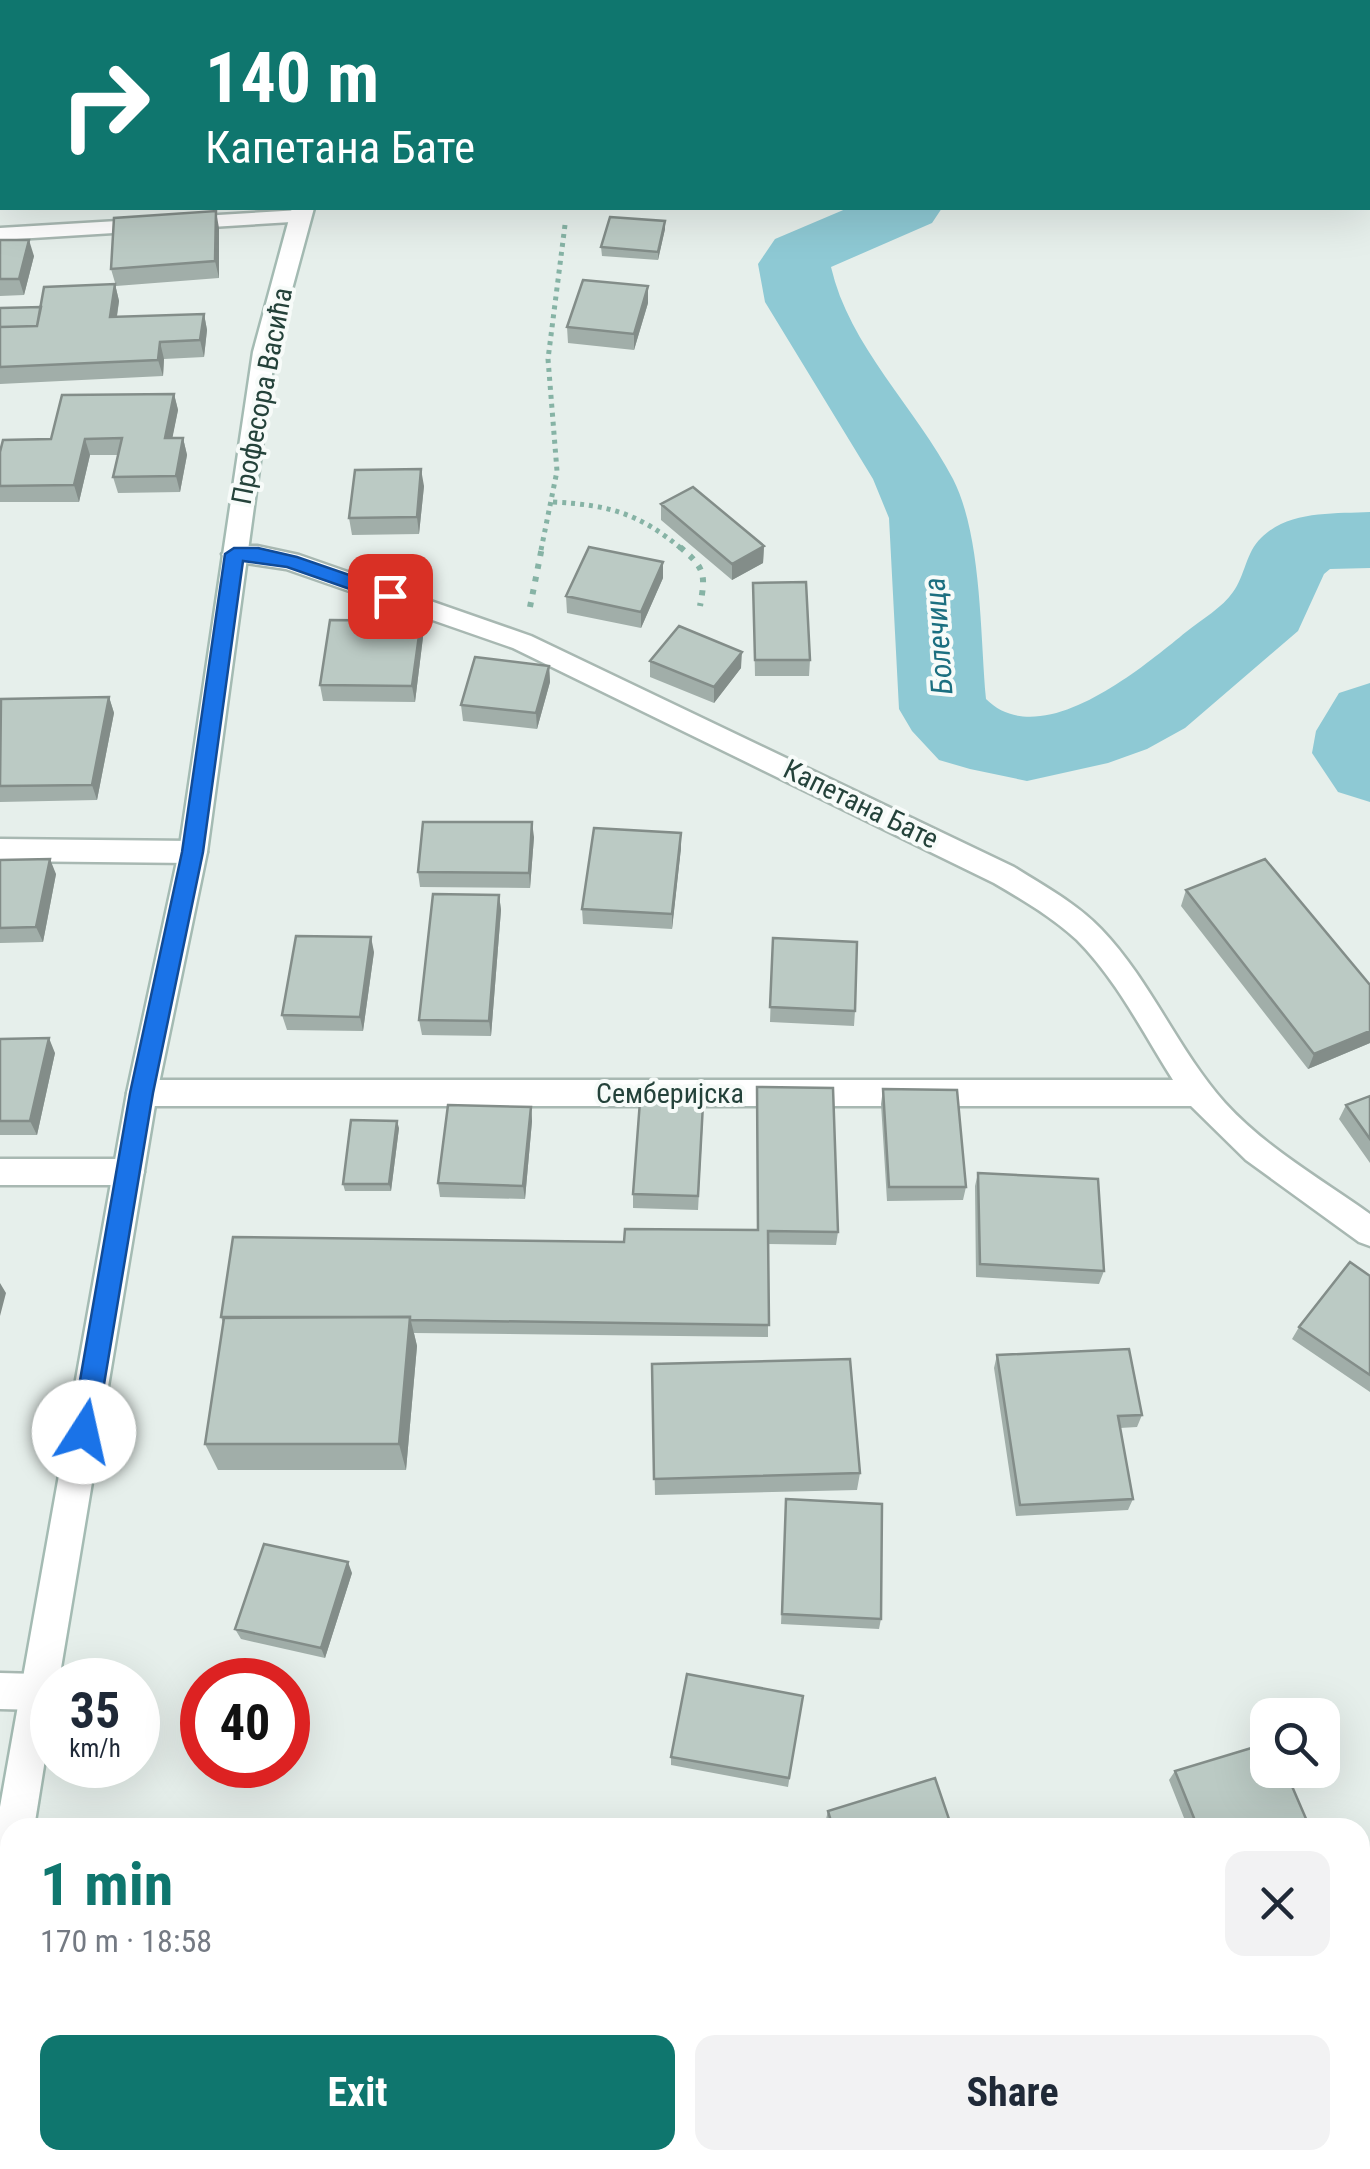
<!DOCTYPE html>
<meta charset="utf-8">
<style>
:root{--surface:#fff;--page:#f2f2f3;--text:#1f2937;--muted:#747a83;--accent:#0f766e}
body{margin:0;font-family:"Roboto Condensed",sans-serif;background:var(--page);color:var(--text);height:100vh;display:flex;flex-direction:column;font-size:38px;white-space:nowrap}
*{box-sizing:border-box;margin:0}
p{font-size:32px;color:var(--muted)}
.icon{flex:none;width:55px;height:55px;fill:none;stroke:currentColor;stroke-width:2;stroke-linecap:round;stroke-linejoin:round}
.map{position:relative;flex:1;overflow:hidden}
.panel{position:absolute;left:0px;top:1818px;width:1370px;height:352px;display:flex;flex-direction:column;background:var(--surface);border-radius:30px 30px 0 0;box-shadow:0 10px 40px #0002}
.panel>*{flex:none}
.hud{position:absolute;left:0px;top:0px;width:1370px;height:210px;box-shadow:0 10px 40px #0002;background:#0f766e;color:#fff;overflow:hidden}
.fabs{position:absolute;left:1250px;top:1698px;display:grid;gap:20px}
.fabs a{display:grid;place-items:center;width:90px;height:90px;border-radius:20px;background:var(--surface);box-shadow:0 10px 40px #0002;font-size:50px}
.speed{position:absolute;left:30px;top:1658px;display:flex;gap:20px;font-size:50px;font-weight:700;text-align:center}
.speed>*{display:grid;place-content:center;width:130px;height:130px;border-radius:50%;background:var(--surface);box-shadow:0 10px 40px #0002;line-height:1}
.speed small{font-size:25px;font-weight:400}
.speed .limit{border:15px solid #d22;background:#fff;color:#111}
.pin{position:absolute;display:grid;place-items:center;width:85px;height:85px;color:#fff;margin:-42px;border-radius:20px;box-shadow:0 5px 15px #0006}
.me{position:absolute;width:110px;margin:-55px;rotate:10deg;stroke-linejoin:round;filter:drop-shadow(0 0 8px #0008)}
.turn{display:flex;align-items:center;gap:35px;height:210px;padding:0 40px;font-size:45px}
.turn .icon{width:130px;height:130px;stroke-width:2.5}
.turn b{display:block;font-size:70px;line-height:85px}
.round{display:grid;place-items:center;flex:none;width:105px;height:105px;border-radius:20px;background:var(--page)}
.summary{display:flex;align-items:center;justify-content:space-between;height:170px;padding:0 40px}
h1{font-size:60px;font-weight:700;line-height:75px;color:var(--accent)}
.primary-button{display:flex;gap:20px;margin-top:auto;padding:20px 40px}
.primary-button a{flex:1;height:115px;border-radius:20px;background:var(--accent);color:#fff;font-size:40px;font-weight:700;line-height:115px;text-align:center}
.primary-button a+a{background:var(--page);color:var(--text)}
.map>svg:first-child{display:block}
</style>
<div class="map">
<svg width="1370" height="2169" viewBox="0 0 1370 2169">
<rect width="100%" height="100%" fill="#e6efeb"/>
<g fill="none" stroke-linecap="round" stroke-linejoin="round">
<path fill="#8ec9d4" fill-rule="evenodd" d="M1083,0H1163L1082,2Z
M1370,74V115H1368V75Z
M848,208H942L932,223L831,267C849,346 916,408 953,479C982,536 980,634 986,699C1041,754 1143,667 1186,632C1201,620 1223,607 1233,592C1245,576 1246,552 1261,538C1289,510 1334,514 1370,512V568L1330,569L1324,574L1298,631L1185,728L1147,749L1108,763L1027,781L970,769L939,760L912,731L899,709L889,518L873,479L765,302L758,264L775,239Z
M1370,683V802L1338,792L1312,753L1316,731L1339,693Z"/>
<g stroke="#a8b8b2" stroke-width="5">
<path id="street" d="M300,210L311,216L308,221L0,240V228Z
M234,546H257L299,555L531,636L1014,867C1044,886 1076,903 1101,929C1151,981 1177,1049 1225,1103C1266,1148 1321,1179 1370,1214V1246L1359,1242L1246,1160L1191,1106H142L131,1102L127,1093L131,1084L142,1080H1173C1143,1033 1117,980 1077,940C1052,917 1023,900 994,883L513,648L286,569L225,560L222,554Z
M0,839L193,841L203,845L207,852L203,859L193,863L0,861Z
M0,1159H129L140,1163L144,1172L140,1181L129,1185H0Z
M0,1673L38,1674L51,1679V1705L38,1710L0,1709Z
M1370,1925V1963L1360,1965V1927Z"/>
</g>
<g stroke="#a4bbb3" stroke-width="5">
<path id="secondary" d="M353,0H373V2H354Z
M292,208H314L275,352L207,852L157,1093L59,1680H52V1716L34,1828H10V1926L0,1930V1807L127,1093L179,852L253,352Z"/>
</g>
<path stroke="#86b3a5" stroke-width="5" stroke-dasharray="4 5" stroke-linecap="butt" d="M553,502C609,505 639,513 683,550
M541,550L557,471L548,359L565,225"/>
<path stroke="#86b3a5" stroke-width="6" stroke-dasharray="5 8" stroke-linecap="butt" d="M680,547C705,568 706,574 700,606
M530,607L542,547"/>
<use href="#street" fill="#fff" fill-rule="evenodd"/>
<use href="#secondary" fill="#fff" fill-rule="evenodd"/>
</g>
<path fill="#a1aea9" d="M0,4H2V87H0Z
M0,138H2V193H0Z
M219,228V278L116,286L111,269Z
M665,229L658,260L602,256L601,247Z
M0,240L34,256L24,295L0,296Z
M115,284L119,301L117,317L204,314L207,330L204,357L164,359L163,376L0,384V308L41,307Z
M648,303L634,350L568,343L567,327Z
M174,394L178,410L172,438H183L187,455L180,492L118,493L113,477L118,455H90L79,502H0V452L51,439Z
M424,486L419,534L352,535L349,518Z
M661,504L764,546L763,563L732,580L661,520Z
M663,578L641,628L567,613L566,596Z
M753,583L810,660L809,676H755Z
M421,621L423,637L415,702L323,701L320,685Z
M650,661L741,668L714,703L650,677Z
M549,666L550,682L537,729L463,721L461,705Z
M109,697L114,713L97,800L0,802V703Z
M534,837L530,888L420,887L418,872Z
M681,848L672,929L583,924L582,909Z
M0,860L56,874L43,942L0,943Z
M1186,890L1370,985V1043L1308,1069L1181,906Z
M499,895L501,910L491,1036L422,1035L419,1020Z
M773,938L855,1011L854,1026L770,1022Z
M374,952L363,1031L287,1030L282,1015Z
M0,1039L55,1053L37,1135H0Z
M757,1087L838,1232L836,1245L768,1244V1337L414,1333L417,1346L406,1470H218L205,1444L223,1323L221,1317L624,1242L757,1230Z
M883,1089L966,1187L963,1200L887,1201L881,1104Z
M1370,1096V1163L1339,1119L1346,1105Z
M531,1107L532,1121L525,1199L440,1197L438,1183Z
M703,1118L698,1210L633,1208V1194Z
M399,1128L391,1191H345L343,1184Z
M978,1173L1104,1271L1099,1284L976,1277L975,1186Z
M1370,1276V1392L1292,1339L1299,1327Z
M997,1355L1142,1415L1137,1427L1120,1428L1133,1499L1128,1510L1016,1516L994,1368Z
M652,1364L860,1473L857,1490L655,1495Z
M786,1499L881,1619L879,1629L781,1624Z
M352,1573L325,1658L241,1639L235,1629Z
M803,1696L788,1787L671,1765V1757Z
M1175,1771L1310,1828H1188L1169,1780Z
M828,1811L952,1828H829L826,1819Z
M1176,2160H1319L1320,2169H1177Z"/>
<path fill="#838d89" d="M216,211L219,228V278L215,261Z
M665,221V229L658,260V252Z
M29,240L34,256L24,295L19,279Z
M115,284L119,301L114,334L110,317Z
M648,286V303L634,350V334Z
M204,314L207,330L204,357L200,340Z
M160,342L164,359L163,376L158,360Z
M174,394L178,410L169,455L165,438Z
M183,438L187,455L180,492L176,476Z
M85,439L90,455L79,502L74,485Z
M421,469L424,486L419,534L417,517Z
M764,546L763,563L732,580V564Z
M663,562V578L641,628V612Z
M421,621L423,637L415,702L412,686Z
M742,652L741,668L714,703V687Z
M549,666L550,682L537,729L536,713Z
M109,697L114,713L97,800L92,785Z
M532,822L534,837L530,888L529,873Z
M681,833V848L672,929V914Z
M50,859L56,874L43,942L36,927Z
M499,895L501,910L491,1036L489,1021Z
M371,937L374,952L363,1031L360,1017Z
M1370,1031V1043L1308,1069L1314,1054Z
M49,1038L55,1053L37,1135L30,1121Z
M531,1107L532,1121L525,1199L523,1186Z
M397,1121L399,1128L391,1191L389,1184Z
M0,1283L6,1293L0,1316Z
M410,1317L417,1346L406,1470L399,1444Z
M348,1562L352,1573L325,1658L321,1648Z
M247,2160H254L252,2169H244Z"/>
<path fill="#bbcac4" stroke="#838d89" stroke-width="2.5" d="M208,0H254L253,2H207Z
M434,0H494V2H433Z
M616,0H673V2H615Z
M0,4H2V50H0Z
M0,138H2V176H0Z
M216,211L215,261L111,269L114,218Z
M610,217L665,221L658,252L601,247Z
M0,240H29L19,279H0Z
M583,280L648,286L634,334L567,327Z
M115,284L110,317L204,314L200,340L160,342L158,360L0,367V327L37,326L44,287Z
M41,307L37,326L0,327V308Z
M174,394L165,438H183L176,476L113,477L122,438L85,439L74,485L0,486V452L3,440L51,439L62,395Z
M421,469L417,517L349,518L355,470Z
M693,487L764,546L732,564L661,504Z
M589,547L663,562L641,612L566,596Z
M806,582L810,660H755L753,583Z
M330,620L421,621L412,686L320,685Z
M679,626L742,652L714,687L650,661Z
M475,657L549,666L536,713L461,705Z
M109,697L92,785L0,786L1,699Z
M423,822H532L529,873L418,872Z
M594,828L681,833L672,914L582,909Z
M50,859L36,927L0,928V860Z
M1265,859L1370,985V1031L1314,1054L1186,890Z
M433,894L499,895L489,1021L419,1020Z
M296,936L371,937L360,1017L282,1015Z
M773,938L857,942L855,1011L770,1007Z
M49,1038L30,1121H0V1039Z
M757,1087L833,1088L838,1232L768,1231L769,1325L410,1320V1317H221L233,1237L624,1242L625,1229L758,1230Z
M883,1089L957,1090L966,1187H889Z
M1370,1096V1139L1346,1105Z
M640,1101L703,1104L698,1196L633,1194Z
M448,1105L531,1107L523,1186L438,1183Z
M351,1120L397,1121L389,1184H343Z
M978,1173L1098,1179L1104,1271L980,1264Z
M1350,1262L1370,1276V1375L1299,1327Z
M410,1317L399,1444H205L224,1318Z
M1129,1349L1142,1415L1118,1416L1133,1499L1020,1505L997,1355Z
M850,1359L860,1473L654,1479L652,1364Z
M786,1499L882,1504L881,1619L782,1614Z
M264,1544L348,1562L321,1648L235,1629Z
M687,1674L803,1696L789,1778L671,1757Z
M1268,1743V1770H1285L1310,1828H1198L1175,1771Z
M935,1778L952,1828H833L828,1811Z
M165,1823L181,1828H163Z
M139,2160H247L244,2169H137Z
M883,2160H991L992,2169H884Z
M1184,2160H1319L1320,2169H1185Z"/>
<path fill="#1a73e8" stroke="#114b97" stroke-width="2.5" d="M258,548L297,557L396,591L399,596L390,603L287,567L243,561L203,852L153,1093L96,1432L92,1441L84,1444L75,1441L71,1432L130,1093L182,852L225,554L234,548Z"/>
<g text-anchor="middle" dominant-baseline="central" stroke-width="8" stroke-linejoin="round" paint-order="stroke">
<g font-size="28" fill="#24423a" stroke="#f7fbf9">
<text transform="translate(262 396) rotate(-79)">Професора Васића</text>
<text transform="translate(861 804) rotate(26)">Капетана Бате</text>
<text x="670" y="1093">Семберијска</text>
</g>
<g font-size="30" font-style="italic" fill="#1c6f80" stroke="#f7fbf9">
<text transform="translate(938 636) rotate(-94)">Болечица</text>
</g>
</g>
</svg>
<div class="fabs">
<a><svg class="icon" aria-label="search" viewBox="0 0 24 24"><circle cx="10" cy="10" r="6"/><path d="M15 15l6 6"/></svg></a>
</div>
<div class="speed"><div>35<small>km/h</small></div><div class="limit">40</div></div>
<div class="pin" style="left:390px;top:596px;background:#d93025"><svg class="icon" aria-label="arrive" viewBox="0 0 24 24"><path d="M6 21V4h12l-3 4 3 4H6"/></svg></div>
<svg class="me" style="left:84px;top:1432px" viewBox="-20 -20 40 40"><circle r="19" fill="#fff"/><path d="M0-13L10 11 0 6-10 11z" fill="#1a73e8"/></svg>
<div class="hud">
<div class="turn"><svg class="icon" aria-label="right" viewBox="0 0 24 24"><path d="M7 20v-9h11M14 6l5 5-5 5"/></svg><div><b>140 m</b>Капетана Бате</div></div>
</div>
<section class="panel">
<div class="summary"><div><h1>1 min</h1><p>170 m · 18:58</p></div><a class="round"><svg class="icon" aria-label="close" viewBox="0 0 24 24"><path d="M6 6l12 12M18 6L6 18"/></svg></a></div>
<div class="primary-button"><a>Exit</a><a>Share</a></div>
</section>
</div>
